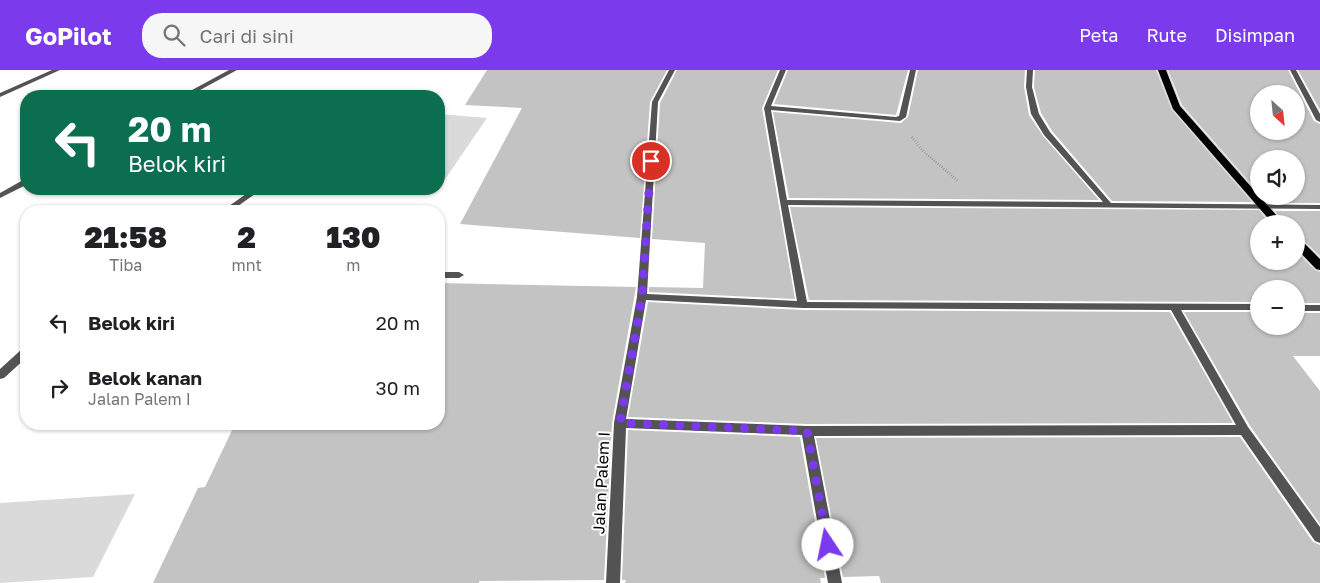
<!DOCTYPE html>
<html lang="id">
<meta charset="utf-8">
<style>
:root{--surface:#fff;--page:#f6f6f6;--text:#202124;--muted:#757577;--accent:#7c3aed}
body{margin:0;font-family:"Golos Text",sans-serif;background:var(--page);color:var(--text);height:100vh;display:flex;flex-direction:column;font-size:19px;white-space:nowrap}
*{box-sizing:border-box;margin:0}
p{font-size:16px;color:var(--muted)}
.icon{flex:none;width:28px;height:28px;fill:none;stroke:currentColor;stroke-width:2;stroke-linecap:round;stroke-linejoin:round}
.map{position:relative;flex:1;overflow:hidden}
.panel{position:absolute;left:20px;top:135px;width:425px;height:225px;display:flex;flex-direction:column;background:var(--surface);border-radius:20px;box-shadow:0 1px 4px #0004}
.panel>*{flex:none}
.guide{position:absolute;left:20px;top:20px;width:425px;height:105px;border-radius:20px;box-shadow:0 1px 4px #0004;background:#0b6e4f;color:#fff;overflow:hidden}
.needle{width:32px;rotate:153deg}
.fabs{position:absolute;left:1250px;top:15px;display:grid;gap:10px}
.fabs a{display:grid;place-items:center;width:55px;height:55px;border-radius:50%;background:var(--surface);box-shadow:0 1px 4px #0004;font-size:25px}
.pin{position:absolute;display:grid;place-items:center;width:42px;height:42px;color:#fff;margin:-21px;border:2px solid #fff;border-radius:50%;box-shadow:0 1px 5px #0007}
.me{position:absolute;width:55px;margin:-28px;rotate:349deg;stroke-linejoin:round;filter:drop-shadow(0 0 4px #0008)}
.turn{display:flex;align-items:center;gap:18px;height:105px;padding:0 25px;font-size:22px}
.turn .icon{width:65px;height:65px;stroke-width:2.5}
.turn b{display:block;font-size:35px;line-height:42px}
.eta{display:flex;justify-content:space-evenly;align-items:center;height:85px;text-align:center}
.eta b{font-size:30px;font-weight:800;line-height:35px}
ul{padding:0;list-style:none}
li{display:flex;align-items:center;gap:15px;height:65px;padding:0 25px}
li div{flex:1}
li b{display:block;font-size:19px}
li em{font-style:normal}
header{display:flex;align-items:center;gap:30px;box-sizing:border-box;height:70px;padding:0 25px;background:var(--accent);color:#fff}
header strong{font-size:24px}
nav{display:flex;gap:28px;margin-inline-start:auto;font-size:18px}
.search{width:350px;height:45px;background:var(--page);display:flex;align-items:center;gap:12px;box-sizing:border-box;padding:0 18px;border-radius:20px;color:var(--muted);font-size:19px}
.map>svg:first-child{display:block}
</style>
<header>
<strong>GoPilot</strong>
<div class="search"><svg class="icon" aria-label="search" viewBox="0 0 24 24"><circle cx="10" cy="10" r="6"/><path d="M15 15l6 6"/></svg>Cari di sini</div>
<nav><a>Peta</a><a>Rute</a><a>Disimpan</a></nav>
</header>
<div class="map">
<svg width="1320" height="513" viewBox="0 0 1320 513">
<rect width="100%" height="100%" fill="#fff"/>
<path fill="#dadada" d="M439,44L487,48L439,118Z
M135,424L93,507L0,513V433Z"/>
<path fill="#c3c3c3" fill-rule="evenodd" d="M487,0H667L650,32L640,168L460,154L522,38L465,35Z
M677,0H778L762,38L795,229L649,222V217L703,218L705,173L652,169L660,33Z
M788,0H908L896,45L774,34Z
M918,0H1025L1024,17L1029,45L1043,66L1099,130L789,128L773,42L901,53L908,47Z
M1035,0H1156L1172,40L1252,132L1112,131L1052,61L1041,43L1034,17Z
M1168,0H1288L1314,51L1320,54V133H1268L1262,126H1296V89H1259V123L1182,35ZM1259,24H1296V61H1259Z
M1298,0H1320V40Z
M790,137L1259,140L1270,154H1259V191H1296V181L1315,200L1320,202V233H1296V219H1259V232L809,230Z
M1275,141H1320V186L1301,168L1296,166V154H1286Z
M439,213L636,217L612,353L604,510L479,511V513H153L198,418L205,417L235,354H439Z
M648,232L803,240L1170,242L1233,353L807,354L628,347Z
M1184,242H1259V256H1296V243H1320V286H1293L1320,321V454L1250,356Z
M628,360L800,367L825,508H820L821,513H625L626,510H622Z
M1240,367L1313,472L1320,475V513H881L879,506L843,507L816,368Z"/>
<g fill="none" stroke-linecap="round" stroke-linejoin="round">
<g stroke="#dbdbdb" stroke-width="3">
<path id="primary" d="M1158,0H1166L1180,36L1284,154H1273L1173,39Z
M1296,168L1300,169L1320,189V200L1316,199L1296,178Z"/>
</g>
<path stroke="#757575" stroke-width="2.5" stroke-dasharray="0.5 2" stroke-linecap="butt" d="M912,67L922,80L958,111"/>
<path fill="#535353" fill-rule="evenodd" d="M52,0H60L0,27V23Z
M229,0H237L189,26H181Z
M669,0H675L658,32L647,224L797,231L764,38L780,0H786L771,36L896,47L899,46L910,0H916L906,47L900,51L771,40L787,130L1103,132L1044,65L1031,44L1026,17L1027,0H1033L1032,17L1039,44L1050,62L1111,133L1320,135V139L788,135L807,232L1259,234V240H1181L1248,357L1320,457V473L1315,471L1241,365L814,366L842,513H828L802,365L626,358L620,513H606L614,353L637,227L652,32ZM646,230L803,238L1171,240L1236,355L807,356L626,349Z
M1290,0H1296L1320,44V52L1316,50Z
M23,110H26V115L0,128V123Z
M253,119H262L231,141H222Z
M439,202H459L464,205L459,208H439Z
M1296,235H1320V241H1296Z
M26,278V288L4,308L0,309V299L22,279Z"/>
<use href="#primary" fill="#000" fill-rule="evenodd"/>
</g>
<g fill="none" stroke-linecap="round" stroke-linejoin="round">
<path stroke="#7c3aed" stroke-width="9" stroke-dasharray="0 16.2" d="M651,91L642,227L620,353L807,361L828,475"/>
</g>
<g text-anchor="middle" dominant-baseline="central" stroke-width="4" stroke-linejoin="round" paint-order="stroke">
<g font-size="16" fill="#000" stroke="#fff">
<text transform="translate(601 413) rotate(-87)">Jalan Palem I</text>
</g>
</g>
</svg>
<div class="fabs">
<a><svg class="needle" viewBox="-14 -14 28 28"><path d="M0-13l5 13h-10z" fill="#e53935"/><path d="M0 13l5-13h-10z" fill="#757577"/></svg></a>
<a><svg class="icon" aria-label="sound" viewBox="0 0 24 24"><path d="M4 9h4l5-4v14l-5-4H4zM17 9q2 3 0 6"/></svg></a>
<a>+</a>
<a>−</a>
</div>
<div class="pin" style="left:651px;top:91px;background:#d93025"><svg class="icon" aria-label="arrive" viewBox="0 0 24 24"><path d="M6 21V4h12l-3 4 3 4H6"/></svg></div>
<svg class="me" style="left:828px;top:475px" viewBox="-20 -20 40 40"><circle r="19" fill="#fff"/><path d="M0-13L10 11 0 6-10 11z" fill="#7c3aed"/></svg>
<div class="guide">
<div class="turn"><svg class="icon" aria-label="left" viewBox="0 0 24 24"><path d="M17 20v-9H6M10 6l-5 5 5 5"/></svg><div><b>20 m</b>Belok kiri</div></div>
</div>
<section class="panel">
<div class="eta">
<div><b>21:58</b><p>Tiba</p></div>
<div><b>2</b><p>mnt</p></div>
<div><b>130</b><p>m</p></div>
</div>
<ul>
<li><svg class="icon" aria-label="left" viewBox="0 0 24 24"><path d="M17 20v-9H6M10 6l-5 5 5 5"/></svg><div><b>Belok kiri</b></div><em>20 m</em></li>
<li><svg class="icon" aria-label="right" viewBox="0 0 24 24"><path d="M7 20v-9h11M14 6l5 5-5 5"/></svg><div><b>Belok kanan</b><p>Jalan Palem I</p></div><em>30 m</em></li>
</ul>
</section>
</div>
